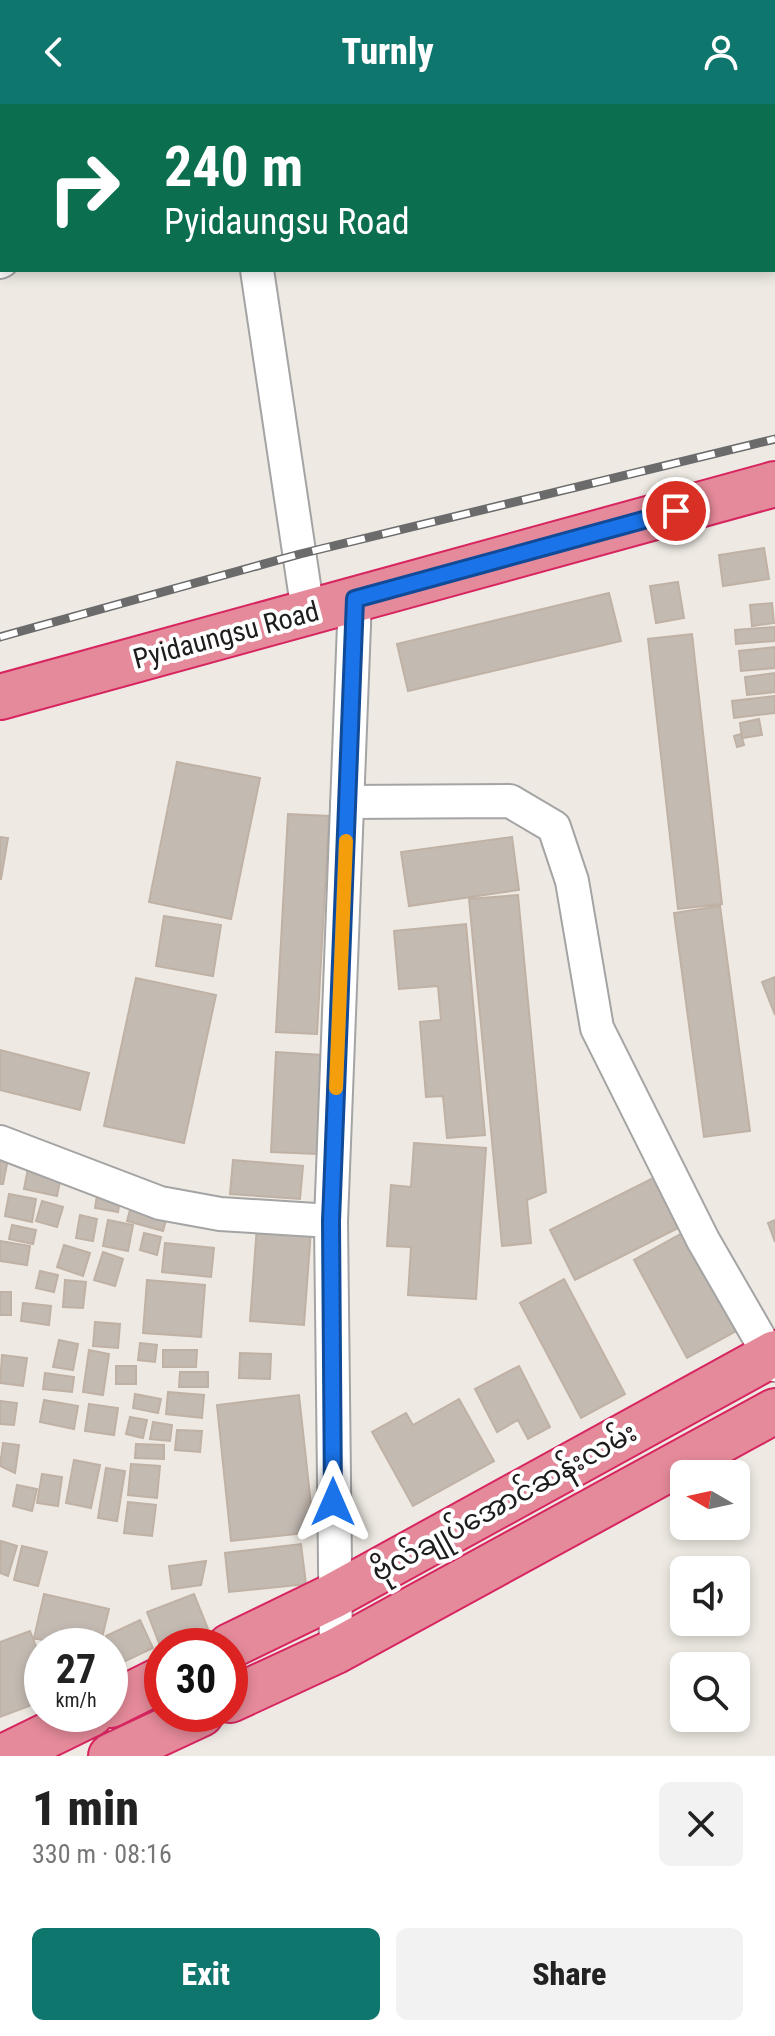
<!DOCTYPE html>
<meta charset="utf-8">
<style>
:root{--surface:#fff;--page:#f2f2f2;--text:#222;--muted:#767676;--accent:#0f766e}
body{margin:0;font-family:"Roboto Condensed","Noto Sans Myanmar",sans-serif;background:var(--page);color:var(--text);height:100vh;display:flex;flex-direction:column;font-size:30px;white-space:nowrap}
*{box-sizing:border-box;margin:0}
p{font-size:26px;color:var(--muted)}
.icon{flex:none;width:44px;height:44px;fill:none;stroke:currentColor;stroke-width:2;stroke-linecap:round;stroke-linejoin:round}
.map{position:relative;height:1652px;overflow:hidden}
.drawer{display:flex;flex-direction:column;background:var(--surface);flex:1}
.drawer>*{flex:none}
.guide{position:absolute;left:0px;top:0px;width:776px;height:168px;box-shadow:0 4px 12px #0003;background:#0b6e4f;color:#fff;overflow:hidden}
.needle{width:52px;rotate:279deg}
.fabs{position:absolute;left:670px;top:1356px;display:grid;gap:16px}
.fabs a{display:grid;place-items:center;width:80px;height:80px;border-radius:12px;background:var(--surface);box-shadow:0 4px 12px #0003;font-size:40px}
.speed{position:absolute;left:24px;top:1524px;display:flex;gap:16px;font-size:40px;font-weight:700;text-align:center}
.speed>*{display:grid;place-content:center;width:104px;height:104px;border-radius:50%;background:var(--surface);box-shadow:0 4px 12px #0003;line-height:1}
.speed small{font-size:20px;font-weight:400}
.speed .limit{border:12px solid #d22;background:#fff;color:#111}
.pin{position:absolute;display:grid;place-items:center;width:68px;height:68px;color:#fff;margin:-34px;border:4px solid #fff;border-radius:50%;box-shadow:0 2px 8px #0007}
.me{position:absolute;width:88px;margin:-44px;rotate:0deg;stroke-linejoin:round;filter:drop-shadow(0 0 6px #0008)}
.turn{display:flex;align-items:center;gap:28px;height:168px;padding:0 32px;font-size:36px}
.turn .icon{width:104px;height:104px;stroke-width:2.5}
.turn b{display:block;font-size:56px;line-height:68px}
.round{display:grid;place-items:center;flex:none;width:84px;height:84px;border-radius:12px;background:var(--page)}
.head{display:flex;align-items:center;justify-content:space-between;height:136px;padding:0 32px}
h1{font-size:48px;font-weight:800;line-height:60px}
.cta{display:flex;gap:16px;margin-top:auto;padding:16px 32px}
.cta a{flex:1;height:92px;border-radius:12px;background:var(--accent);color:#fff;font-size:32px;font-weight:800;line-height:92px;text-align:center}
.cta a+a{background:var(--page);color:var(--text)}
header{display:flex;justify-content:space-between;align-items:center;height:104px;padding:0 32px;background:var(--accent);color:#fff;font-size:36px;font-weight:800}
.map>svg:first-child{display:block}
</style>
<header><svg class="icon" aria-label="back" viewBox="0 0 24 24"><path d="M15 5l-7 7 7 7"/></svg>Turnly<svg class="icon" aria-label="person" viewBox="0 0 24 24"><circle cx="12" cy="8" r="4"/><path d="M4 21q1-7 8-7t8 7"/></svg></header>
<div class="map">
<svg width="775" height="1652" viewBox="0 0 775 1652">
<rect width="100%" height="100%" fill="#eeeae3"/>
<path fill="#c3bab2" stroke="#c0b1a5" stroke-width="2" d="M764,444L769,475L723,482L719,451Z
M678,478L684,514L656,519L650,482Z
M609,489L621,537L408,587L397,540Z
M772,499L774,519L752,522L750,501Z
M775,523V537L736,540L735,526Z
M692,530L722,800L678,805L648,535Z
M775,543V564L741,567L739,547Z
M775,569V588L747,591L745,573Z
M775,592V609L734,614L732,597Z
M759,615L762,631L742,634L740,619Z
M741,630L744,641L737,643L734,632Z
M177,658L260,674L231,815L149,798Z
M288,710L329,712L317,930L276,928Z
M0,733L8,734L1,775H0Z
M512,733L519,786L409,802L401,748Z
M518,791L546,1088L527,1096L531,1139L502,1142L469,795Z
M720,802L750,1027L704,1033L674,809Z
M164,812L221,821L213,872L156,862Z
M466,820L485,1031L447,1034L443,992L426,993L420,918L441,916L438,882L399,885L394,827Z
M775,873V911L762,878Z
M136,874L216,891L184,1039L104,1022Z
M0,946L89,969L80,1006L0,986Z
M276,948L322,951L317,1050L271,1048Z
M414,1039L486,1044L476,1195L408,1191L411,1143L387,1142L391,1081L411,1083Z
M0,1043L10,1045L3,1080H0Z
M233,1056L303,1062L300,1095L230,1090Z
M29,1059L62,1067L57,1092L24,1085Z
M100,1072L123,1076L118,1108L95,1104Z
M657,1072L682,1122L575,1176L550,1126Z
M9,1090L36,1095L32,1118L5,1112Z
M133,1095L169,1105L163,1127L127,1117Z
M42,1097L63,1103L57,1123L36,1117Z
M80,1111L97,1115L93,1137L76,1134Z
M108,1116L133,1121L128,1147L103,1142Z
M775,1116V1138L768,1119Z
M12,1121L36,1126L33,1140L9,1135Z
M257,1122L311,1126L304,1221L250,1217Z
M684,1128L738,1226L687,1254L634,1156Z
M144,1129L161,1133L157,1151L140,1146Z
M0,1137L30,1142L27,1161L0,1157Z
M165,1139L214,1144L211,1173L162,1168Z
M64,1141L90,1149L83,1172L57,1163Z
M103,1148L123,1155L115,1182L94,1176Z
M40,1167L58,1171L54,1188L36,1184Z
M564,1175L625,1290L581,1314L520,1199Z
M65,1176L86,1178L83,1204L63,1203Z
M147,1176L205,1181L201,1233L143,1229Z
M0,1188H11V1211H0Z
M23,1199L51,1202L49,1221L21,1217Z
M95,1218L120,1220L118,1244L93,1242Z
M59,1236L78,1240L73,1266L53,1263Z
M140,1239L157,1241L155,1258L138,1256Z
M89,1246L109,1250L103,1291L83,1288Z
M163,1246H197L196,1263H163Z
M240,1249L271,1250L270,1275L239,1274Z
M2,1251L27,1254L23,1282L0,1279Z
M116,1262H136V1280H116Z
M519,1262L550,1323L528,1335L518,1316L497,1328L475,1285Z
M180,1268H208V1283H179Z
M45,1269L74,1273L72,1288L43,1285Z
M168,1288L204,1291L202,1314L166,1310Z
M135,1290L161,1295L158,1309L133,1304Z
M299,1291L314,1428L231,1437L217,1301Z
M459,1295L494,1357L413,1402L372,1328L406,1309L413,1321Z
M44,1296L78,1302L74,1325L40,1318Z
M0,1297L17,1299L14,1321L0,1320Z
M89,1300L118,1304L114,1331L85,1327Z
M130,1313L147,1316L143,1334L126,1330Z
M153,1318L172,1321L170,1337L150,1335Z
M177,1326L202,1327L200,1348L175,1346Z
M3,1339L19,1341L15,1369L0,1362Z
M136,1340L164,1341V1355L135,1354Z
M74,1356L100,1361L91,1404L66,1399Z
M131,1360L160,1362L157,1394L128,1391Z
M106,1364L125,1367L117,1417L98,1414Z
M42,1370L62,1373L58,1402L37,1399Z
M17,1381L37,1385L32,1407L13,1402Z
M128,1398L156,1401L152,1432L124,1429Z
M1,1437L17,1442L8,1472L0,1469Z
M301,1440L306,1480L229,1488L225,1449Z
M22,1442L47,1448L38,1482L14,1476Z
M206,1457L201,1481L172,1485L169,1462Z
M44,1490L109,1505L100,1542H68L34,1534Z
M194,1490L208,1525L161,1544L147,1508Z
M140,1516L153,1544L119,1560L106,1532Z
M30,1527L42,1558V1597L0,1613V1538Z"/>
<g fill="none" stroke-linecap="round" stroke-linejoin="round">
<g stroke="#a4a4a4" stroke-width="36">
<path id="minor" d="M280,2V0
M0,158L2,157
M257,166L308,508
M347,698L510,697L554,723L572,777L597,924L703,1136L775,1261
M0,1038L160,1099L220,1110L331,1117
M336,1547L331,1117L355,495"/>
</g>
<g stroke="#d72560" stroke-width="48">
<path id="highway" d="M0,593L775,380
M230,1542L333,1492L775,1249
M230,1596L336,1547L775,1307
M110,1601L162,1575
M5,1652L91,1610
M111,1652L201,1610"/>
</g>
<use href="#minor" stroke="#fff" stroke-width="32"/>
<use href="#highway" stroke="#e58a9a" stroke-width="44"/>
<g stroke="#6b6b6b" stroke-width="9">
<path id="rail" d="M0,533L300,450L775,335"/>
</g>
<use href="#rail" stroke="#fff" stroke-width="6" stroke-dasharray="18" stroke-linecap="butt"/>
</g>
<g fill="none" stroke-linecap="round" stroke-linejoin="round">
<g stroke="#114b97" stroke-width="20">
<path id="route" d="M333,1398L331,1117L355,495L676,407"/>
</g>
<use href="#route" stroke="#1a73e8" stroke-width="14"/>
<path stroke="#f59e0b" stroke-width="14" d="M336,984L346,737"/>
</g>
<g text-anchor="middle" dominant-baseline="central" stroke-width="8" stroke-linejoin="round" paint-order="stroke">
<g font-size="28" fill="#1d1d1d" stroke="#fff">
<text transform="translate(226 531) rotate(-15)">Pyidaungsu Road</text>
<text transform="translate(504 1398) rotate(-29)">ဗိုလ်ချုပ်အောင်ဆန်းလမ်း</text>
</g>
</g>
</svg>
<div class="fabs">
<a><svg class="needle" viewBox="-14 -14 28 28"><path d="M0-13l5 13h-10z" fill="#e53935"/><path d="M0 13l5-13h-10z" fill="#767676"/></svg></a>
<a><svg class="icon" aria-label="sound" viewBox="0 0 24 24"><path d="M4 9h4l5-4v14l-5-4H4zM17 9q2 3 0 6"/></svg></a>
<a><svg class="icon" aria-label="search" viewBox="0 0 24 24"><circle cx="10" cy="10" r="6"/><path d="M15 15l6 6"/></svg></a>
</div>
<div class="speed"><div>27<small>km/h</small></div><div class="limit">30</div></div>
<div class="pin" style="left:676px;top:407px;background:#d93025"><svg class="icon" aria-label="arrive" viewBox="0 0 24 24"><path d="M6 21V4h12l-3 4 3 4H6"/></svg></div>
<svg class="me" style="left:333px;top:1398px" viewBox="-20 -20 40 40"><path d="M0-17L14 15 0 8-14 15z" fill="#1a73e8" stroke="#fff" stroke-width="4"/></svg>
<div class="guide">
<div class="turn"><svg class="icon" aria-label="right" viewBox="0 0 24 24"><path d="M7 20v-9h11M14 6l5 5-5 5"/></svg><div><b>240 m</b>Pyidaungsu Road</div></div>
</div>
</div>
<section class="drawer">
<div class="head"><div><h1>1 min</h1><p>330 m · 08:16</p></div><a class="round"><svg class="icon" aria-label="close" viewBox="0 0 24 24"><path d="M6 6l12 12M18 6L6 18"/></svg></a></div>
<div class="cta"><a>Exit</a><a>Share</a></div>
</section>
